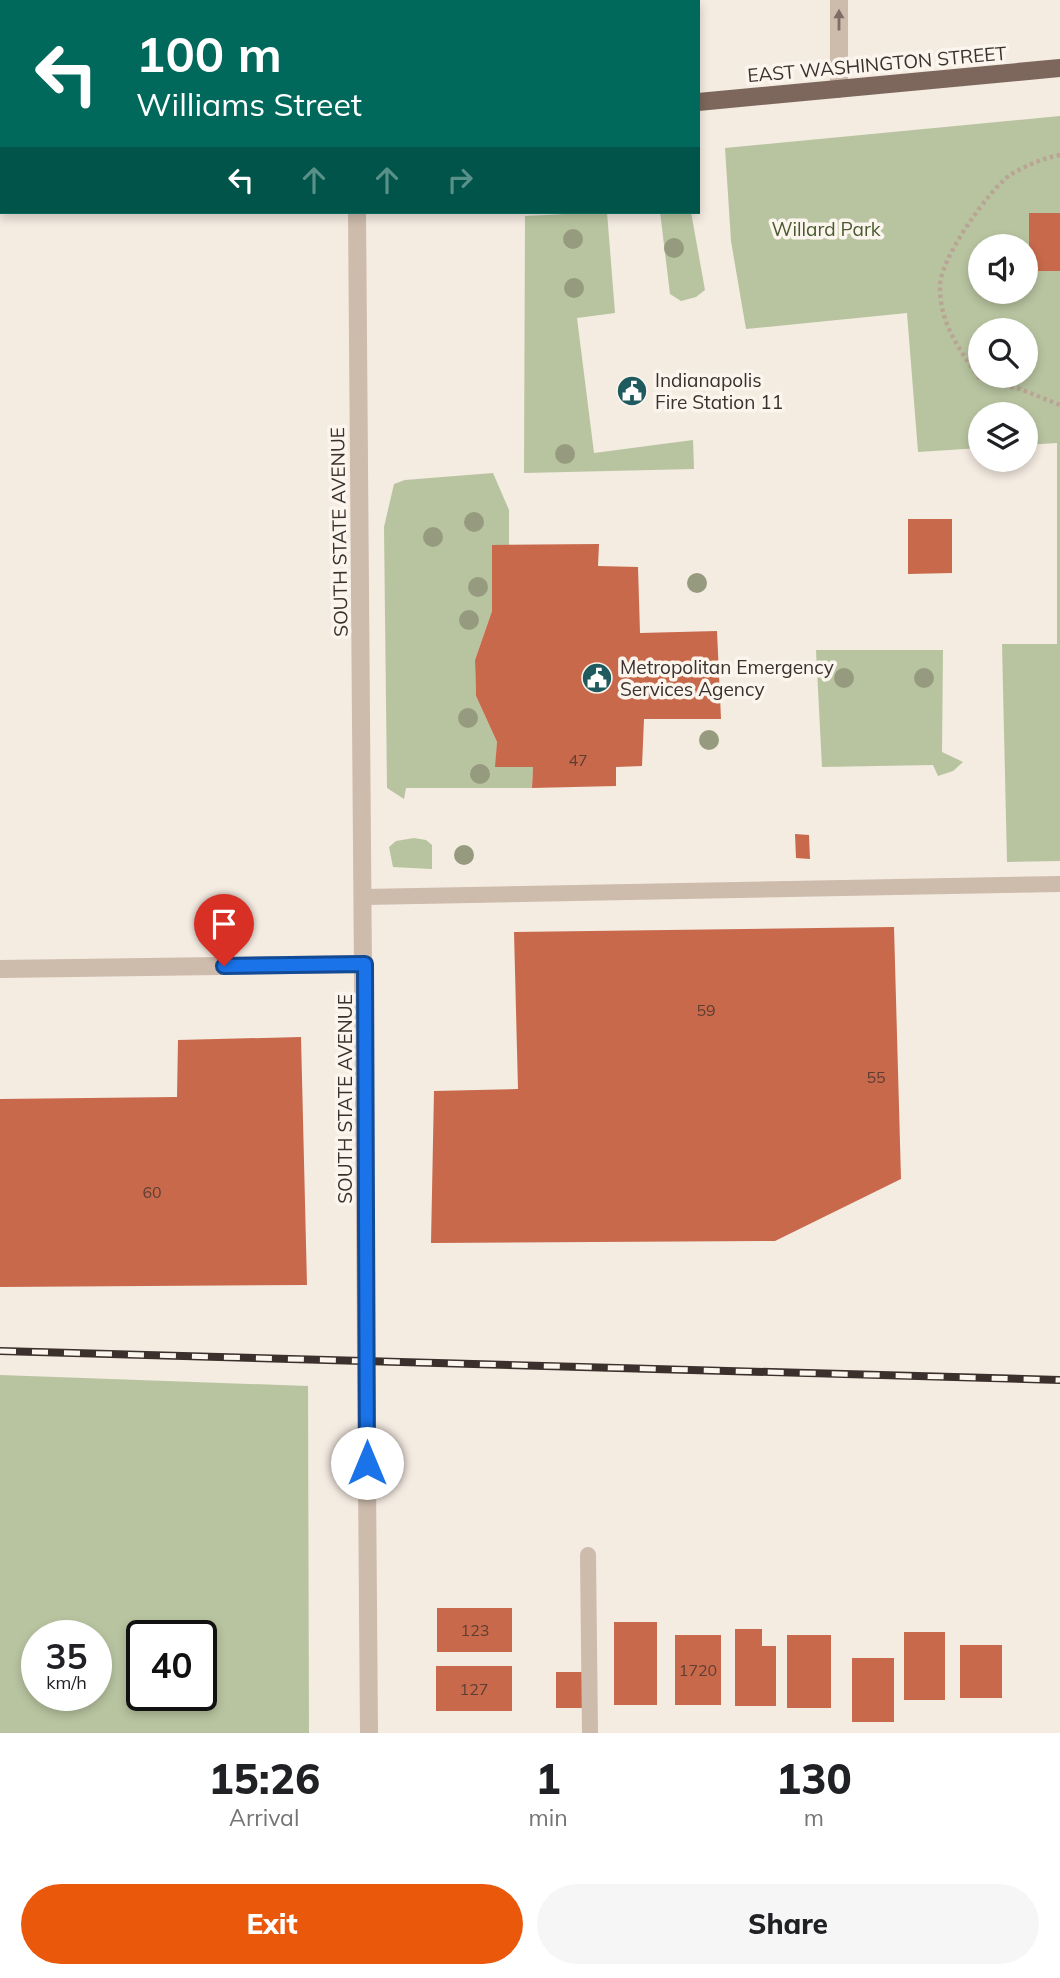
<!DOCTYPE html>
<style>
:root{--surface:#fff;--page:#f6f6f6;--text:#202124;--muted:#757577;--accent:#ea580c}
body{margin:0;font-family:Mulish,sans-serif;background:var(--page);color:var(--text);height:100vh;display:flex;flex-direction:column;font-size:26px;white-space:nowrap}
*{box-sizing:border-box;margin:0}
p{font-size:23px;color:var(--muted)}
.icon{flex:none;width:38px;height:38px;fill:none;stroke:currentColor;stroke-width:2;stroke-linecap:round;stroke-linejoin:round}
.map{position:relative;height:1733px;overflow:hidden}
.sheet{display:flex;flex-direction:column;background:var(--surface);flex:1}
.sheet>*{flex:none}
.guide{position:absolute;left:0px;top:0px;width:700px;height:214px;box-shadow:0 4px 10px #0003;background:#00695c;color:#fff;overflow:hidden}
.fabs{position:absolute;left:968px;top:234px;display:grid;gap:14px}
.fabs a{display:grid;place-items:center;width:70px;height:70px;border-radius:50%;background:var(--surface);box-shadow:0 4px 10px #0003;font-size:35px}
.speed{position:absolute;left:21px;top:1620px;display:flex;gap:14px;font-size:35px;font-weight:700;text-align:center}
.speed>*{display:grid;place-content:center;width:91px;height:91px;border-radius:50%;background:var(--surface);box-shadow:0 4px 10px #0003;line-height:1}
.speed small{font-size:18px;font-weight:400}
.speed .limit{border:4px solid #111;border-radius:10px;background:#fff;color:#111}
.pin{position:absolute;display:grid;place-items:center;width:60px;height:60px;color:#fff;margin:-72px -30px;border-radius:50% 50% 50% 0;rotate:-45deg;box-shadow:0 0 7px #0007}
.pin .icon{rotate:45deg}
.me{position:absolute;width:77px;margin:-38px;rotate:0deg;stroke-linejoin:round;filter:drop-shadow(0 0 5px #0008)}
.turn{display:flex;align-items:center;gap:24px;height:147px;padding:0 21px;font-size:32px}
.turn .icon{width:91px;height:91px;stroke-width:2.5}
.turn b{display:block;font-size:49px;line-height:60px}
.lanes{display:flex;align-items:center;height:66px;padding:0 21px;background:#0003;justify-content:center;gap:35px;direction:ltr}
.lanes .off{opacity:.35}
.eta{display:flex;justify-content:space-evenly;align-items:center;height:119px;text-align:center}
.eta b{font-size:42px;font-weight:800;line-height:49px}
.cta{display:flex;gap:14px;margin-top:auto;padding:14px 21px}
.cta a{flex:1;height:80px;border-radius:42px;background:var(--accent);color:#fff;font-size:28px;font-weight:800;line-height:80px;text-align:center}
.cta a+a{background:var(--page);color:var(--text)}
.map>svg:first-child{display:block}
</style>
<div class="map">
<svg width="1060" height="1733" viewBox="0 0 1060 1733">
<rect width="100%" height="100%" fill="#f4ebe1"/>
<path fill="#b8c4a0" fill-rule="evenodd" d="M1060,116V861L1007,862L1002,644H1057V443L1026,445V415H980V448L918,452L907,313L746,329L731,241L725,148ZM980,247H1026V292H980ZM980,331H1026V376H980Z
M607,212L615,313L577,318L594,453L693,440L694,469L524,473L525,216Z
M660,212H691L705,290L696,297L681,301L670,294Z
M493,473L509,510V545L492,611L475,660L476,696L497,742L496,767H533L532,788H406L404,799L387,788L384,527L394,484L405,480Z
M816,650H943L942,752L963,762L953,771L938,776L933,765L822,767Z
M414,838L426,840L432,845V869L393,867L389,847L396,841Z
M0,1375L308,1386L309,1733H0ZM96,1636V1696H37V1636ZM201,1636V1696H142V1636Z"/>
<path fill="#c8694b" d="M1029,213H1060V271H1029Z
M908,519H952V573L908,574Z
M599,544L598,566L638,567L640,633L717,631L721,719H644L642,766L616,767V786L532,788L533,767H495L497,742L476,696L475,660L492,611V545Z
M795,834L809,835L810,859L796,858Z
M894,927L901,1179L775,1241L431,1243L434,1091L518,1089L514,932Z
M301,1037L307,1285L0,1287V1099L177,1097L178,1040Z
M437,1608H512V1652H437Z
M614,1622H657V1705H614Z
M735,1629H762V1646H776V1706H735Z
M904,1632H945V1700H904Z
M675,1635H721V1705H675Z
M787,1635H831V1708H787Z
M960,1645H1002V1698H960Z
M852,1658H894V1722H852Z
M436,1666H512V1711H436Z
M556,1672H583V1708H556Z"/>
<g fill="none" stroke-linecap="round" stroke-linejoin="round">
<path stroke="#b9a596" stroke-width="4.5" stroke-dasharray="3.5 3.5" stroke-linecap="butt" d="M1060,155C1043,158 1025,166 1010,175C988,191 939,260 940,287C940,325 960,350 980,379L1020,389L1060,405"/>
<path stroke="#cdbbac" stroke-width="16" d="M364,897L1060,884
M588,1555L590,1733"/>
<path stroke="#cdbbac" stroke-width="18" d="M839,0V89
M0,969L365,964"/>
<path stroke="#cdbbac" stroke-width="18" d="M359,0V2
M357,212L369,1733"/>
<path stroke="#7d675c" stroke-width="18" d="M698,102L1060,68
M0,167H2"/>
<g stroke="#3b302b" stroke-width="8">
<path id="rail" d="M0,1351L1060,1380"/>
</g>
<use href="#rail" stroke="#fbf5ee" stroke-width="5" stroke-dasharray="16" stroke-linecap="butt"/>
</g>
<g fill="#969b7f">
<circle cx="573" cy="239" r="10"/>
<circle cx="674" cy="248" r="10"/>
<circle cx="574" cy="288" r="10"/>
<circle cx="565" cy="454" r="10"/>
<circle cx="474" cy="522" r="10"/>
<circle cx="433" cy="537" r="10"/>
<circle cx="697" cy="583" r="10"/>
<circle cx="478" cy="587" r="10"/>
<circle cx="469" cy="620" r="10"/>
<circle cx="844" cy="678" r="10"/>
<circle cx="924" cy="678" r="10"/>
<circle cx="468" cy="718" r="10"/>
<circle cx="709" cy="740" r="10"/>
<circle cx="480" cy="774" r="10"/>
<circle cx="464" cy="855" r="10"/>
</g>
<defs><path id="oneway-solid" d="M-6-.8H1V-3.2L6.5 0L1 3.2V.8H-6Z" transform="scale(1.75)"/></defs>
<use fill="#7d6f65" href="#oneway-solid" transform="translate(839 20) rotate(-90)"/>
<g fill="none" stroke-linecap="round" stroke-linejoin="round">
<g stroke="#114b97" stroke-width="18">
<path id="route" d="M224,966L365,964L367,1463"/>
</g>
<use href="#route" stroke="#1a73e8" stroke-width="12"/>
</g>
<defs>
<g id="civic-disc" transform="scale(1.575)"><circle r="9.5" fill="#1f5a5e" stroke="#fbf5ee"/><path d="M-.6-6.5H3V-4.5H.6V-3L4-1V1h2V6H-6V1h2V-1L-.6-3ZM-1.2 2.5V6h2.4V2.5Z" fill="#fff"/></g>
</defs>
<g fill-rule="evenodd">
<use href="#civic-disc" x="632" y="391"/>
<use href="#civic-disc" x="597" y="678"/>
</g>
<g text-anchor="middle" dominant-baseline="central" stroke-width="7" stroke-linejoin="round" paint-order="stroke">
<g font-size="16" fill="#5e3e33">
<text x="578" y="760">47</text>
<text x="706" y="1010">59</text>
<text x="876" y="1077">55</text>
<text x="152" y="1192">60</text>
<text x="475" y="1630">123</text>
<text x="698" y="1670">1720</text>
<text x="474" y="1689">127</text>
</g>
<g font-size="19" fill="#3b302b" stroke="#fbf5ee">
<text transform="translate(877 64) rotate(-5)">EAST WASHINGTON STREET</text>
<text transform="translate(339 532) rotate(-91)">SOUTH STATE AVENUE</text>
<text transform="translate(345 1099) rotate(-90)">SOUTH STATE AVENUE</text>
</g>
<g font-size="19" fill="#4a5a2e" stroke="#fbf5ee">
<text x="826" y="229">Willard Park</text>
</g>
<g font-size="19" fill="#3b302b" stroke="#fbf5ee" text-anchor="start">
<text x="655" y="380">Indianapolis<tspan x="655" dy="22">Fire Station 11</tspan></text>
<text x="620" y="667">Metropolitan Emergency<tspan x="620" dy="22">Services Agency</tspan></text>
</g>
</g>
</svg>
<div class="fabs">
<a><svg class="icon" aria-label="sound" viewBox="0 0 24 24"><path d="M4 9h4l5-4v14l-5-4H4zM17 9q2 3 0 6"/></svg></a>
<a><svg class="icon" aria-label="search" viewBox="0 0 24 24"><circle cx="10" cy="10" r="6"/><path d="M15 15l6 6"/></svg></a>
<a><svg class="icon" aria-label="layers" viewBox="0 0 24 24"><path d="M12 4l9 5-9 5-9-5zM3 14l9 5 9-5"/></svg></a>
</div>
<div class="speed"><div>35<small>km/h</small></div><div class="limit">40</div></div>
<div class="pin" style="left:224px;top:966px;background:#d93025"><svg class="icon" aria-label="arrive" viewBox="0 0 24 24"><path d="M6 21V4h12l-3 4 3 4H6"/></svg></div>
<svg class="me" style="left:367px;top:1463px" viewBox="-20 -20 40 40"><circle r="19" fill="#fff"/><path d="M0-13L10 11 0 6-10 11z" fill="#1a73e8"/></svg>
<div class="guide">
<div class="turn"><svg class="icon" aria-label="left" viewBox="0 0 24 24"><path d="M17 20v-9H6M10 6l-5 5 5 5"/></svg><div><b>100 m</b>Williams Street</div></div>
<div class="lanes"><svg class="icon" aria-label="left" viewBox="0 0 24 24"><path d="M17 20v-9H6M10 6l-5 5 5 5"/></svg><svg class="icon off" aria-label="ahead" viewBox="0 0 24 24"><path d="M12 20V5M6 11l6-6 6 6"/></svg><svg class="icon off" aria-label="ahead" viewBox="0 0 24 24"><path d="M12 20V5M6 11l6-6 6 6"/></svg><svg class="icon off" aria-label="right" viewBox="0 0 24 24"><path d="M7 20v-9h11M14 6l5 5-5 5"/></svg></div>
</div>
</div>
<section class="sheet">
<div class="eta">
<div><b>15:26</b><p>Arrival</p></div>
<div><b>1</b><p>min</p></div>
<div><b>130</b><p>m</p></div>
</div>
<div class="cta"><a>Exit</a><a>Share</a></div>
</section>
